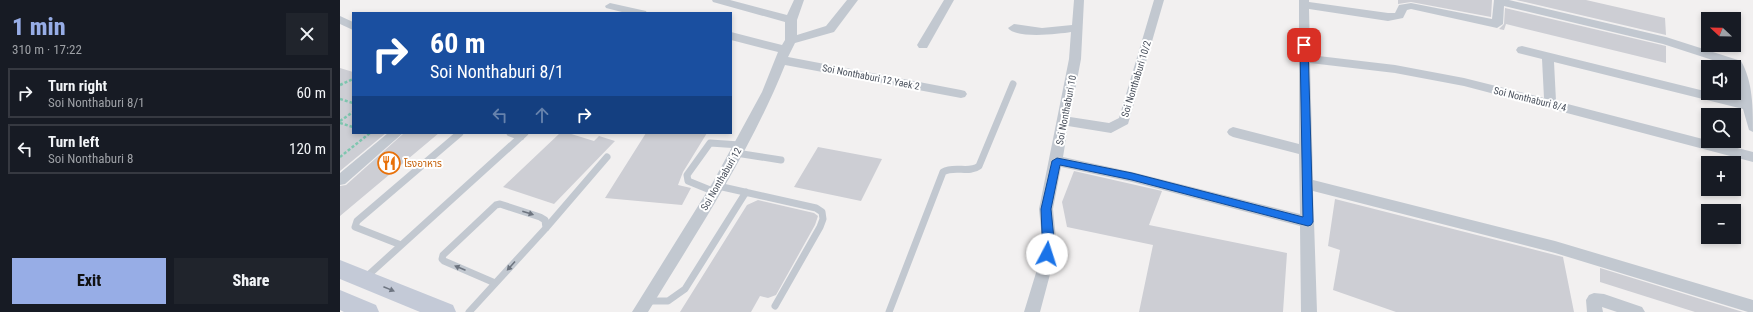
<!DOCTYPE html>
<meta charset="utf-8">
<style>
:root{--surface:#171b24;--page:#20242c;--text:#f1f3f6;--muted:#9ea1a6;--line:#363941;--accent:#97ade6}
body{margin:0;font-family:"Roboto Condensed","Noto Sans Thai",sans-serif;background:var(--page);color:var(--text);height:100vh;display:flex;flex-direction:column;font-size:15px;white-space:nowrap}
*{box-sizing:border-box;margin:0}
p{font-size:13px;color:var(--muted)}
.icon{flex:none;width:22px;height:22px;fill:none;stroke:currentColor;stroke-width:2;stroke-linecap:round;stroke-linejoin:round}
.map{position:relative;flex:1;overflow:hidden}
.drawer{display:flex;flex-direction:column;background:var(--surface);width:340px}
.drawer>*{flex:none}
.guide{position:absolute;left:12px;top:12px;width:380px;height:122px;border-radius:0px;box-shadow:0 2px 6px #0003;background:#1a4fa0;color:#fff;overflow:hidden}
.needle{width:26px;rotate:292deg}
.tools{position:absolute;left:1361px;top:12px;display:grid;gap:8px}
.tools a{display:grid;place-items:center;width:40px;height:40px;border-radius:0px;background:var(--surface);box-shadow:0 2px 6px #0003;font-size:20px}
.pin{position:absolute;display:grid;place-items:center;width:34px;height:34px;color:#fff;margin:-17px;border-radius:8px;box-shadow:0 2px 6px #0006}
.me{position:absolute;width:44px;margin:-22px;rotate:5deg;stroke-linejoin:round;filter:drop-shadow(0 0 3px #0008)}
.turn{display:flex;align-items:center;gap:14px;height:84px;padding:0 12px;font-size:18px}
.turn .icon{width:52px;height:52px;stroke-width:2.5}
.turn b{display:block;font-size:28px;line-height:34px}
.lanes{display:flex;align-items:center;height:38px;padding:0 12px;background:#0003;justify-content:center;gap:20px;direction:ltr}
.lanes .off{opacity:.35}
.round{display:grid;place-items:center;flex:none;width:42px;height:42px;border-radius:0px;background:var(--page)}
.head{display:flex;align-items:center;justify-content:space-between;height:68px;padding:0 12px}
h1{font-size:24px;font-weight:800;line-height:30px;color:var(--accent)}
.primary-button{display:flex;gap:8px;margin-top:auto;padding:8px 12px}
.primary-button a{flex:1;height:46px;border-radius:0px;background:var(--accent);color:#111;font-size:16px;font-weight:800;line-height:46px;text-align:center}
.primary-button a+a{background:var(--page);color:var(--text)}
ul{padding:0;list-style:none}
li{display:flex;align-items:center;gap:12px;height:50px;margin:0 8px 6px;padding:0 4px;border:2px solid var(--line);border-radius:0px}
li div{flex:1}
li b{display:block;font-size:15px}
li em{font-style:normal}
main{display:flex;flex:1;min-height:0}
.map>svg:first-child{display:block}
</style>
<main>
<section class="drawer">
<div class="head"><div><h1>1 min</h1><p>310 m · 17:22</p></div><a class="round"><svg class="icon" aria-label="close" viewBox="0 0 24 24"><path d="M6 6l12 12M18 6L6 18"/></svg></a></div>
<ul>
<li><svg class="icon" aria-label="right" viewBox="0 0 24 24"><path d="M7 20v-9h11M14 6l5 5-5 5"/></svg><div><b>Turn right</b><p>Soi Nonthaburi 8/1</p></div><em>60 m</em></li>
<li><svg class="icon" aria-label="left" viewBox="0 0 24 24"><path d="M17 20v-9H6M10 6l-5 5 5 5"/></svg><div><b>Turn left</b><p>Soi Nonthaburi 8</p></div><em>120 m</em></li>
</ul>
<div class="primary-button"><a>Exit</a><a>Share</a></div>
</section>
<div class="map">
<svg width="1413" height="312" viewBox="0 0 1413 312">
<rect width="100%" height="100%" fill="#f2f0f0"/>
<path fill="#cdced4" d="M1058,0H1152L1151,17L1071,2L1058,4Z
M1176,0H1246L1325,18L1326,35Z
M1165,8L1326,46V63L1166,24L1164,30L1159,29L1164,24Z
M0,68L13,72V133H46L0,171Z
M64,133H99L0,216V186L6,185Z
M220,133H228L254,141L259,136L275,141L214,204L163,187Z
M306,133H367L343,172L338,185L351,188L342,205L265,198Z
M478,147L542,159L521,201L454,187Z
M734,171L822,191L809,225L947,253L943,312H799L813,245L727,227L722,202Z
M995,199L1223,257L1234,312H1056L993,290L1000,250L988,246Z
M418,200L474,213L478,216L475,225L436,295L428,298L420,296L411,312H340L407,205Z
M1260,268L1403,312H1355L1260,282Z"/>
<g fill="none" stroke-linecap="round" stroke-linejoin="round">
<path stroke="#7ec6af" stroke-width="2.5" stroke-dasharray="3 2" stroke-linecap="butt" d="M0,85L13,79
M0,99L13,103
M0,121L13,112
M0,123L13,127
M0,157L30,133"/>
<path stroke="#c2c8d0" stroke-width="7" d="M170,133L181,137
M396,153L441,160
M378,186L476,208L482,212L483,219L480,227L435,306
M375,192L348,181L347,175L370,143L400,145
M61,245L15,227L17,221L120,133
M25,278L185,133
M155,283L104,261L102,259L103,255L156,205L160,204L200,217L205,220L206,228
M307,301H328L345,289L406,192
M129,312L206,228L267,157
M549,312L603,172C615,165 629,174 639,166L673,84"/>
<path fill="#c2c8d0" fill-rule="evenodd" d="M372,0H390L447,15L454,0H464L457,20V35L486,26L507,0H518L494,32L455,43L448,57L621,90L625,91L627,94L625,97L621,98L445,65C410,152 357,232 308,312H292L373,182L422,92L438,52L391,40V32L442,45L445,40V22L373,2Z
M604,0H614L587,48H579L577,45Z
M734,0H744L741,59L730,117L769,123L779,118L814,0H824L788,124L771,133L728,126L723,157L792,172L960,214L959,154L893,137L889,135L887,132L889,129L893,127L959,144V0H969V2L1048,13H1055L1059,5L1071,3L1152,19L1154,0H1169L1326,37L1401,61C1413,82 1413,108 1413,132L1409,130L1403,109L1214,62L1216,101L1413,152V162L1124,86L1055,73L970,63L973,180L1215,241L1413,300V312H1408L1215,253L973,191L977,312H961L960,226L792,182L721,167L713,209L716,239L713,263L700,312H684L699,263L702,239L699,209L729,59L731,32C719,34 676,39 668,28L674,24L702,28L732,25ZM1164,6L1323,44L1394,67L1401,100L1182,46L1178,47L1176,50L1178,53L1202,59L1204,98L1124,78L1055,65L970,55L969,9L1048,21L1063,18L1067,10L1071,9L1157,28L1163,24Z
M270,3L306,11L307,13H286L266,8L265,6Z
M0,16L13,22V30L0,24Z
M48,133H63L5,184L0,185V173Z
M1254,293L1264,294L1302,307L1305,312H1277L1262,307L1263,312H1247L1246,300L1249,295Z"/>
<path fill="#c4cad7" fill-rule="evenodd" d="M0,260L113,305L116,312H80L0,279Z
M0,290L36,305L39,312H4L0,310Z"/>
</g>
<defs><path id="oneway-solid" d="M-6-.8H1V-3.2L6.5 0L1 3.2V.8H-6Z"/></defs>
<g fill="#6d747f">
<use href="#oneway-solid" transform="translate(188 213) rotate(18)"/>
<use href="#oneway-solid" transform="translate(171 266) rotate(132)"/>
<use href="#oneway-solid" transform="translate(120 268) rotate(-157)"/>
</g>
<use fill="#6e7581" href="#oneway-solid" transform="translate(49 289) rotate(22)"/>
<path fill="#1a73e8" stroke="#114b97" d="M964,42L968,45L973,222L971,225L968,226L792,180L720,165L711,209L714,239L712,254L707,258L703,257L701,209L712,161L717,158L792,173L963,217L960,45Z"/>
<defs>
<g id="restaurant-ring" transform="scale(1.15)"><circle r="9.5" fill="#fff" stroke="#e8710a" stroke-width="1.5"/><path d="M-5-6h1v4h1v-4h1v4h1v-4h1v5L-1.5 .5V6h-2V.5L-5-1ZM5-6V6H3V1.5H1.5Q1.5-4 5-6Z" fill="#e8710a"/></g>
</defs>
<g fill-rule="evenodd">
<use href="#restaurant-ring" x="49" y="163"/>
</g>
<g text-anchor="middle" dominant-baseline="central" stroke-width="4" stroke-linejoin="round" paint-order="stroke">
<g font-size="10" fill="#49505c" stroke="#fff">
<text transform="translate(531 77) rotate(11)">Soi Nonthaburi 12 Yaek 2</text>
<text transform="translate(796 79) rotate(-73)">Soi Nonthaburi 10/2</text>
<text transform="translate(1190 99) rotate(14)">Soi Nonthaburi 8/4</text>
<text transform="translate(726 110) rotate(-79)">Soi Nonthaburi 10</text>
<text transform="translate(381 179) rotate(-60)">Soi Nonthaburi 12</text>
</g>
<g font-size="10" fill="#c56008" stroke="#fff" text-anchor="start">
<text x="64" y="163">โรงอาหาร</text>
</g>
</g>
</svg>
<div class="tools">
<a><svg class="needle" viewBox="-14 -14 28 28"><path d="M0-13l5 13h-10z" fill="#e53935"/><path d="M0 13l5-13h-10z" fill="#9ea1a6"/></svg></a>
<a><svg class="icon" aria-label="sound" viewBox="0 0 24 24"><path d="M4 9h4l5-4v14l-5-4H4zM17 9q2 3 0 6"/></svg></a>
<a><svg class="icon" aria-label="search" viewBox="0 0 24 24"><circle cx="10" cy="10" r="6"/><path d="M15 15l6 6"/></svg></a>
<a>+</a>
<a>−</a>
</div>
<div class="pin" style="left:964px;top:45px;background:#d93025"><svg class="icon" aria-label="arrive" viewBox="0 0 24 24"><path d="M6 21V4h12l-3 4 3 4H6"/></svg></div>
<svg class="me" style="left:707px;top:254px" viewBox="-20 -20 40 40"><circle r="19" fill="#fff"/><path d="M0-13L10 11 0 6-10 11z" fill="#1a73e8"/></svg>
<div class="guide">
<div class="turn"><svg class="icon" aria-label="right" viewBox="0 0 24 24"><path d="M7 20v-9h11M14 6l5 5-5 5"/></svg><div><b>60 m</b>Soi Nonthaburi 8/1</div></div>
<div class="lanes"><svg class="icon off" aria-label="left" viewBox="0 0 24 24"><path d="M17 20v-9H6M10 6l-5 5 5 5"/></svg><svg class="icon off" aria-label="ahead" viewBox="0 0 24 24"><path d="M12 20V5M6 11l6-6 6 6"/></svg><svg class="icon" aria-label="right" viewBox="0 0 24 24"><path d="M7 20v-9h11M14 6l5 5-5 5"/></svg></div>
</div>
</div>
</main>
